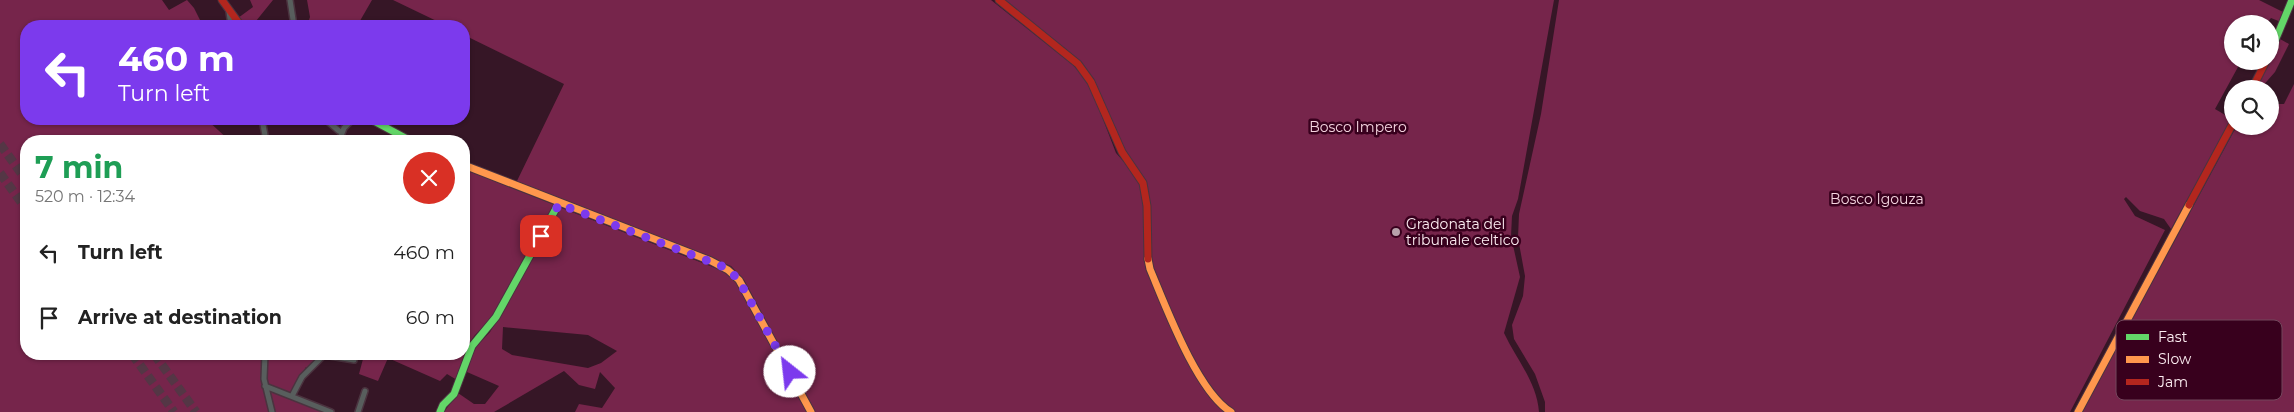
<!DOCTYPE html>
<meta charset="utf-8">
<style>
:root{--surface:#fff;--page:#f2f2f2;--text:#222;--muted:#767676}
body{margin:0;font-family:Montserrat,sans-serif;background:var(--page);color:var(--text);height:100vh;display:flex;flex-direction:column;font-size:19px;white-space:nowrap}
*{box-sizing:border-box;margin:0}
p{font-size:16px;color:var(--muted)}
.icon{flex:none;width:28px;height:28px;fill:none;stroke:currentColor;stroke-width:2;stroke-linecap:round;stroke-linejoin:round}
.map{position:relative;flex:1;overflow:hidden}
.side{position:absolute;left:20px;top:135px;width:450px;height:225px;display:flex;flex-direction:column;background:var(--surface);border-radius:20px;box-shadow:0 1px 4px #0004}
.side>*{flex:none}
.guide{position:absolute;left:20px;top:20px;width:450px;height:105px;border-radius:20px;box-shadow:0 1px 4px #0004;background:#7c3aed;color:#fff;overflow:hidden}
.controls{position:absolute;left:2224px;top:15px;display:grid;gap:10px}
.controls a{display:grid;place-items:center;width:55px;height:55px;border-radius:50%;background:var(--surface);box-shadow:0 1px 4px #0004;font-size:25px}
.pin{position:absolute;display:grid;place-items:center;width:42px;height:42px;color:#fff;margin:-21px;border-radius:10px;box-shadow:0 2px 8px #0006}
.me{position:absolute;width:55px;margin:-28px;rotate:331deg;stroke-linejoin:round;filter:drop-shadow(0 0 4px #0008)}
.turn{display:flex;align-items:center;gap:18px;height:105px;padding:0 15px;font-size:22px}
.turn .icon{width:65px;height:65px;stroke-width:2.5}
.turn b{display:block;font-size:35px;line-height:42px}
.round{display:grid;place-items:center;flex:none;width:52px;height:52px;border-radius:26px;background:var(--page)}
.headline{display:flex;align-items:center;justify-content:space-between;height:85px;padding:0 15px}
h1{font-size:30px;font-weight:700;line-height:38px;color:#1e9e55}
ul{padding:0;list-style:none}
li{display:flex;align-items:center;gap:15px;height:65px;padding:0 15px}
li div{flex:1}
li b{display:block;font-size:19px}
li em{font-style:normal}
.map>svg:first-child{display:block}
</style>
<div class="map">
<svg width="2294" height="412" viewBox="0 0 2294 412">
<rect width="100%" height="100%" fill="#361626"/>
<path fill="#76254b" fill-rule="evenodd" d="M0,0H162L169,10L187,0L194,8L203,26H26V119H206L230,141H26V354H264L261,380L269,412H0Z
M250,0H273L252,26H244L238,18L253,7Z
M307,0H372L357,26H307L310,17Z
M393,0H991L1073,65L1089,83L1116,153L1132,171L1140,184L1145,218V267L1200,383L1210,398L1225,412H815L744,280L731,266L516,183L564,84L464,35V26H447Z
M1004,0H1554L1518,199L1512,216L1511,236L1520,277L1504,333C1516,359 1537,382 1539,412H1235L1220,400L1205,382L1178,329L1150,261V205L1145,181L1124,150L1096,85L1077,59Z
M1559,0H2259L2285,13L2281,22L2271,18L2266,24H2232V61H2238V67L2215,109L2232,119L2171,229L2164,219L2140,211L2126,197L2124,199L2135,216L2165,230L2070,412H1545V402L1535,374L1514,339L1512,325L1523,296L1525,276L1518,238L1519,214L1541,114Z
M2280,39L2289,44L2275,72L2260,89H2256V86Z
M2294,84V412H2082L2234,131L2239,126H2270V104H2284Z
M464,169L555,205L496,313C489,323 477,331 472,339C464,351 461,367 457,380L447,374L440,381L388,358L378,381L359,374L363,359L358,354H464Z
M559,207L723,271L737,283L808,412H575L579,404L602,408L615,388L600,372L595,389L579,385L564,371L494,412H444L458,393L474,404H485L499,386L467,372L475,348L490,332L507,304ZM503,327L588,335L617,351L601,363L588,368L512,355L502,349Z
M268,354H324L309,369L306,367L291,393L267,384L266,374Z
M270,391L275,392L323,412H274Z"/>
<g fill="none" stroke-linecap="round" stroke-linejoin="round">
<path stroke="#543645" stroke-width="9" stroke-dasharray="9 4.5" stroke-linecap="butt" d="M0,144L26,180
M0,173L26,209
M132,354L174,412
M154,354L196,412"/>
<g stroke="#4b333f" stroke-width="8">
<path id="street" d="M290,0L294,26
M229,12L231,26
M262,119L266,141
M325,119L339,131
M339,141L344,128L353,119
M265,354L264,379L272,412
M265,386L331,412
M292,396L302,377L324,355L354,360
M358,412L365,391"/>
</g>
<g stroke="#4b333f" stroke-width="9">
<path id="fast" d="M2270,53L2292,0
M370,119L411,141
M440,412L443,405L454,394L472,346L496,317L559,203"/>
</g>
<g stroke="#4b333f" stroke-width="9">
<path id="slow" d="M464,165L711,261L728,270L739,280L811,412
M1148,259L1150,269C1166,307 1197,391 1231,412
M2078,412L2189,205"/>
</g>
<g stroke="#4b333f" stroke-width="9">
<path id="jam" d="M222,0L241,26
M999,0L1078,64L1091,82L1122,152L1143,183L1147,206L1148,259
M2252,89L2266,61
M2189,205L2232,125"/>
</g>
<use href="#street" stroke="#585e5d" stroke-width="5"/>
<use href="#fast" stroke="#63d668" stroke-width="7"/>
<use href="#slow" stroke="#ff974d" stroke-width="7"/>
<use href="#jam" stroke="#b3261e" stroke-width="7"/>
</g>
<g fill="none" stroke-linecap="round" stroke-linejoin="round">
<path stroke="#7c3aed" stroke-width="9" stroke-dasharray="0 16.2" d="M541,236L559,204L724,267L736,277L742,286L790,372"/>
</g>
<circle fill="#b8a2ab" stroke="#38001d" stroke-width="2" cx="1396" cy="232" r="5"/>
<g text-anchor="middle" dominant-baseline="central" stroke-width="5" stroke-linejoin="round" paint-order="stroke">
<g font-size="14" fill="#f5d5e0" stroke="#38001d">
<text x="1358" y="127">Bosco Impero</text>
<text x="1877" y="199">Bosco Igouza</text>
</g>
<g font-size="14" fill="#feeef3" stroke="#38001d" text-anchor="start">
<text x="1406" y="224">Gradonata del<tspan x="1406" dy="16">tribunale celtico</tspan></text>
</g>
</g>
<rect x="2116" y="320" width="166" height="80" rx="8" fill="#38001d" stroke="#73475d" stroke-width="1"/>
<rect x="2126" y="334" width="23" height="6" fill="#63d668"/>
<rect x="2126" y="356" width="23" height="7" fill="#ff974d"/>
<rect x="2126" y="379" width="23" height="6" fill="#b3261e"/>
<g font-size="14" fill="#feeef3">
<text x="2158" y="342">Fast</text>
<text x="2158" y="364">Slow</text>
<text x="2158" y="387">Jam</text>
</g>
</svg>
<div class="controls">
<a><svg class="icon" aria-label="sound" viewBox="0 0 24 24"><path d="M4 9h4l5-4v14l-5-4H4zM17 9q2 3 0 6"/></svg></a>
<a><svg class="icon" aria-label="search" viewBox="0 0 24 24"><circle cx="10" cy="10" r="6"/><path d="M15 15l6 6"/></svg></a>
</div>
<div class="pin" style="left:541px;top:236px;background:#d93025"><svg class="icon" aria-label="arrive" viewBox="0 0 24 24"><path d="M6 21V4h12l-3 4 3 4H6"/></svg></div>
<svg class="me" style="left:790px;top:372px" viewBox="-20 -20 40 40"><circle r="19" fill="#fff"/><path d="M0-13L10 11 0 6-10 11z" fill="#7c3aed"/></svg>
<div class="guide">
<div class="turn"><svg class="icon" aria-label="left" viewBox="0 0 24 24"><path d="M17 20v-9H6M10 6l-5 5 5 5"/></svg><div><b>460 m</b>Turn left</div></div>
</div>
<section class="side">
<div class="headline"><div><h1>7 min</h1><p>520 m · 12:34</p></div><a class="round" style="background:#d93025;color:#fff"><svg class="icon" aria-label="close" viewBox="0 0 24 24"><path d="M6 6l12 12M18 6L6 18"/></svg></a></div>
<ul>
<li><svg class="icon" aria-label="left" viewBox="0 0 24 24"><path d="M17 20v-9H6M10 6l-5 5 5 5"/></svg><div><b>Turn left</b></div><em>460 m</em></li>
<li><svg class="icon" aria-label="arrive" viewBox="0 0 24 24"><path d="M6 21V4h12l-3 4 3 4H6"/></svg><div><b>Arrive at destination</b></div><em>60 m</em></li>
</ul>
</section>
</div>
